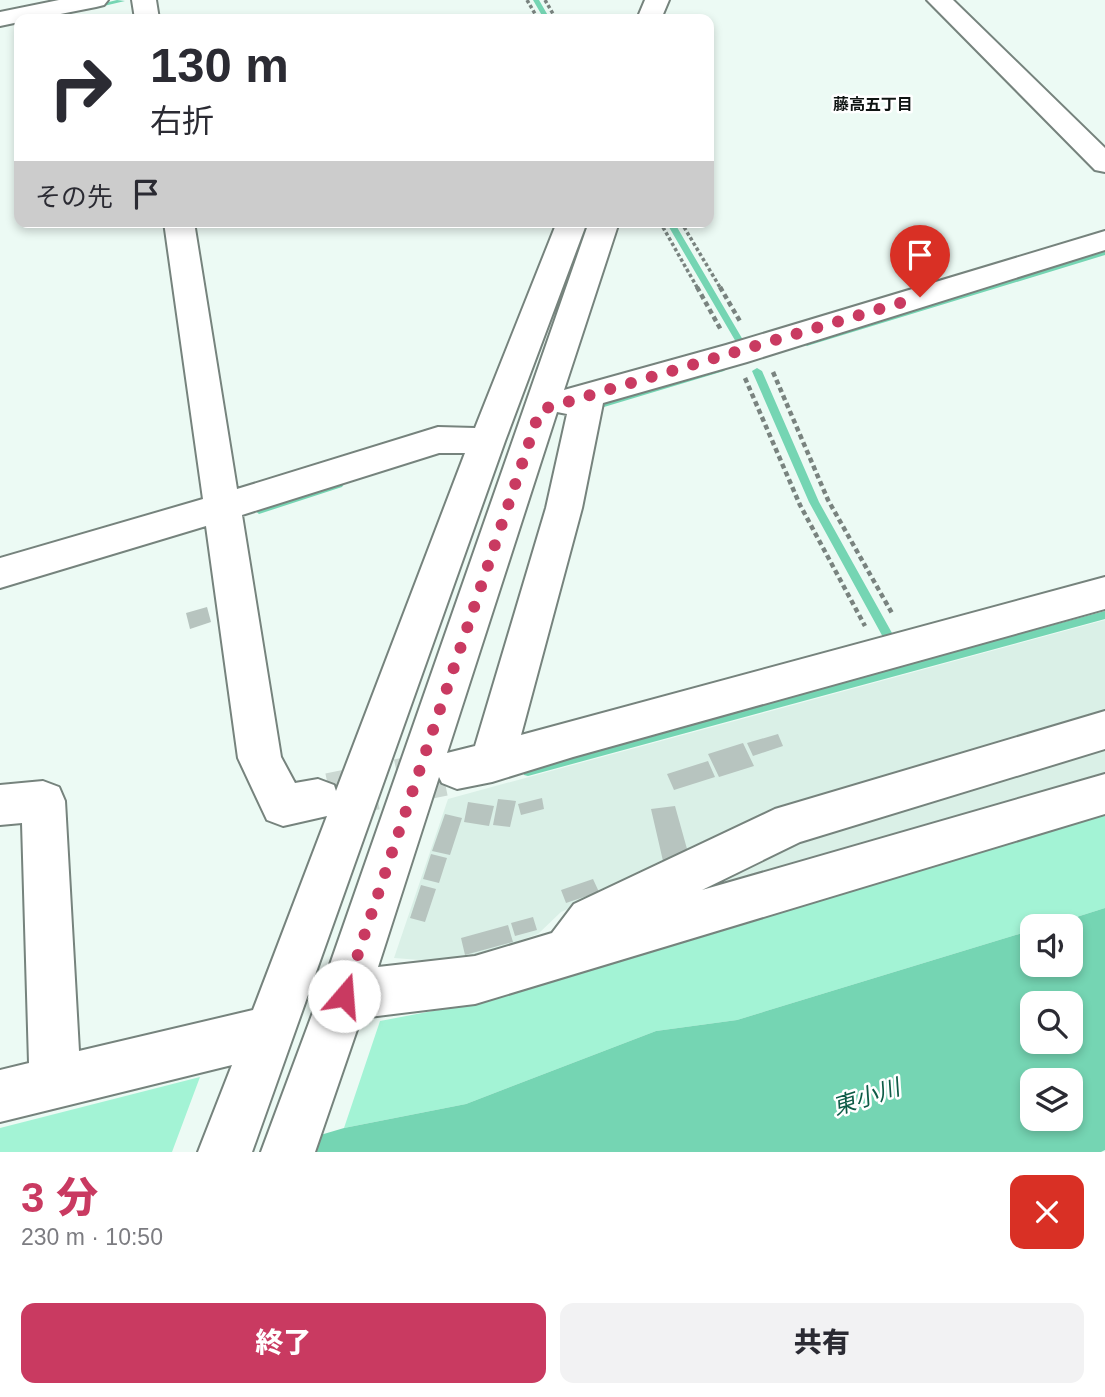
<!DOCTYPE html>
<html lang="ja">
<meta charset="utf-8">
<style>
:root{--surface:#fff;--page:#f2f2f3;--text:#2b2b33;--muted:#7c7c81;--accent:#c93a61}
body{margin:0;font-family:Arial,"Noto Sans JP",sans-serif;background:var(--page);color:var(--text);height:100vh;display:flex;flex-direction:column;font-size:26px;white-space:nowrap}
*{box-sizing:border-box;margin:0}
p{font-size:23px;color:var(--muted)}
.icon{flex:none;width:38px;height:38px;fill:none;stroke:currentColor;stroke-width:2;stroke-linecap:round;stroke-linejoin:round}
.map{position:relative;height:1152px;overflow:hidden}
.side{display:flex;flex-direction:column;background:var(--surface);flex:1}
.side>*{flex:none}
.guide{position:absolute;left:14px;top:14px;width:700px;height:214px;border-radius:14px;box-shadow:0 4px 10px #0003;background:#fff;color:var(--text);overflow:hidden}
.controls{position:absolute;left:1020px;top:914px;display:grid;gap:14px}
.controls a{display:grid;place-items:center;width:63px;height:63px;border-radius:14px;background:var(--surface);box-shadow:0 4px 10px #0003;font-size:35px}
.pin{position:absolute;display:grid;place-items:center;width:60px;height:60px;color:#fff;margin:-72px -30px;border-radius:50% 50% 50% 0;rotate:-45deg;box-shadow:0 0 7px #0007}
.pin .icon{rotate:45deg}
.me{position:absolute;width:77px;margin:-38px;rotate:18deg;stroke-linejoin:round;filter:drop-shadow(0 0 5px #0008)}
.turn{display:flex;align-items:center;gap:24px;height:147px;padding:0 21px;font-size:32px}
.turn .icon{width:91px;height:91px;stroke-width:2.5}
.turn b{display:block;font-size:49px;line-height:60px}
.then{display:flex;align-items:center;height:66px;padding:0 21px;background:#0003;gap:14px;font-size:26px}
.round{display:grid;place-items:center;flex:none;width:74px;height:74px;border-radius:14px;background:var(--page)}
.summary{display:flex;align-items:center;justify-content:space-between;height:119px;padding:0 21px}
h1{font-size:42px;font-weight:800;line-height:52px;color:var(--accent)}
.cta{display:flex;gap:14px;margin-top:auto;padding:14px 21px}
.cta a{flex:1;height:80px;border-radius:14px;background:var(--accent);color:#fff;font-size:28px;font-weight:800;line-height:80px;text-align:center}
.cta a+a{background:var(--page);color:var(--text)}
.map>svg:first-child{display:block}
</style>
<div class="map">
<svg width="1105" height="1152" viewBox="0 0 1105 1152">
<rect width="100%" height="100%" fill="#ecfaf4"/>
<path fill="#daf0e7" d="M1105,620V773L665,902L657,870L561,912L538,934L459,963L394,958L448,799Z"/>
<path fill="#a3f3d5" d="M1105,815V908L1048,926H1032V930L737,1020L656,1031L466,1104L344,1128L380,1021L480,1002Z
M200,1077L172,1152H0V1128Z"/>
<path fill="#75d5b3" fill-rule="evenodd" d="M1105,908V1150L1101,1152H263L344,1128L466,1104L656,1031L737,1020L1032,930V964H1071V926H1048ZM1032,1003H1071V1041H1032ZM1032,1080H1071V1118H1032Z"/>
<g fill="none" stroke-linecap="round" stroke-linejoin="round">
<path fill="#75d5b3" fill-rule="evenodd" d="M117,0L125,1L91,9L88,7Z
M533,0H539L550,19H544Z
M666,222H674L743,340L742,342H736Z
M1105,249V255L810,345L807,346L803,343L804,341Z
M721,366L724,367L726,369L724,371L604,407L599,404L601,402Z
M757,368L762,371L819,502L892,633L893,636L892,639L888,641L884,639L809,502L752,371Z
M339,480L344,484L342,487L259,514L254,510L255,507Z
M1105,611V619L528,776L524,775L522,771L524,767L528,766Z"/>
</g>
<path fill="#b7c4bf" d="M207,607L211,622L190,629L186,613Z
M778,734L783,746L753,756L747,743Z
M743,743L754,766L719,777L708,754Z
M708,761L715,777L674,790L667,774Z
M542,798L544,809L521,815L518,804Z
M498,799L516,801L510,827L493,825Z
M468,802L494,806L489,826L464,822Z
M675,806L689,856L663,861L651,809Z
M445,814L462,818L450,855L432,851Z
M431,854L447,858L439,883L423,879Z
M593,879L599,892L566,903L561,890Z
M421,885L436,889L425,922L410,918Z
M533,917L537,930L515,936L511,923Z
M508,925L513,942L465,955L461,938Z"/>
<g fill="none" stroke-linecap="round" stroke-linejoin="round">
<path stroke="#cbd8d2" stroke-width="46" stroke-dasharray="46 24" stroke-linecap="butt" d="M330,796L443,773"/>
<g stroke="#76837d" stroke-width="4">
<path id="minor" d="M59,0H108L104,5L96,7L35,19H19V22L0,26V12Z
M132,0H156L159,19H135Z
M645,0H669L661,19H637Z
M927,0H953L1105,148V172L1095,170Z
M164,222H194L237,489L438,427L475,428L557,222H587L505,441L252,1152H198L232,1065L0,1122V1070L29,1063L22,823L0,825V785L43,781L59,787L65,801L79,1051L253,1010L327,816L283,826L267,820L238,758L206,526L0,588V558L203,499ZM439,453H465L336,791L334,785L318,779L295,783L281,757L242,515Z
M589,222H619L564,390L726,345L1105,231V250L747,362L603,403L582,508L521,735L1105,577V609L573,757L492,782L457,789L442,783L439,777L378,967L475,956L552,933L574,904L775,809L1105,711V749L800,842L702,890L1105,774V814L475,1004L361,1018L315,1152H261L319,996ZM557,412L567,414L546,508L475,746L447,753Z"/>
</g>
<path stroke="#79837f" stroke-width="3.5" stroke-dasharray="3.5 2.5" stroke-linecap="butt" d="M527,0L538,19
M545,0L556,19
M660,222L698,289
M681,222L721,289"/>
<path stroke="#79837f" stroke-width="4.5" stroke-dasharray="5 3.5" stroke-linecap="butt" d="M697,287L721,330
M720,287L741,323
M773,372L828,500L893,615
M745,378L800,505L865,626"/>
<use href="#minor" fill="#fff" fill-rule="evenodd"/>
</g>
<g fill="none" stroke-linecap="round" stroke-linejoin="round">
<path stroke="#c93a61" stroke-width="12" stroke-dasharray="0 21.6" d="M344,996L540,410L920,297"/>
</g>
<g text-anchor="middle" dominant-baseline="central" stroke-width="5" stroke-linejoin="round" paint-order="stroke">
<g font-size="16" font-weight="bold" fill="#0f1412" stroke="#fff">
<text x="873" y="104">藤高五丁目</text>
</g>
<g font-size="23" font-style="italic" fill="#0e5c47" stroke="#fff">
<text transform="translate(866 1097) rotate(-18)">東小川</text>
</g>
</g>
</svg>
<div class="controls">
<a><svg class="icon" aria-label="sound" viewBox="0 0 24 24"><path d="M4 9h4l5-4v14l-5-4H4zM17 9q2 3 0 6"/></svg></a>
<a><svg class="icon" aria-label="search" viewBox="0 0 24 24"><circle cx="10" cy="10" r="6"/><path d="M15 15l6 6"/></svg></a>
<a><svg class="icon" aria-label="layers" viewBox="0 0 24 24"><path d="M12 4l9 5-9 5-9-5zM3 14l9 5 9-5"/></svg></a>
</div>
<div class="pin" style="left:920px;top:297px;background:#d93025"><svg class="icon" aria-label="arrive" viewBox="0 0 24 24"><path d="M6 21V4h12l-3 4 3 4H6"/></svg></div>
<svg class="me" style="left:344px;top:996px" viewBox="-20 -20 40 40"><circle r="19" fill="#fff"/><path d="M0-13L10 11 0 6-10 11z" fill="#c93a61"/></svg>
<div class="guide">
<div class="turn"><svg class="icon" aria-label="right" viewBox="0 0 24 24"><path d="M7 20v-9h11M14 6l5 5-5 5"/></svg><div><b>130 m</b>右折</div></div>
<div class="then">その先<svg class="icon" aria-label="arrive" viewBox="0 0 24 24"><path d="M6 21V4h12l-3 4 3 4H6"/></svg></div>
</div>
</div>
<section class="side">
<div class="summary"><div><h1>3 分</h1><p>230 m · 10:50</p></div><a class="round" style="background:#d93025;color:#fff"><svg class="icon" aria-label="close" viewBox="0 0 24 24"><path d="M6 6l12 12M18 6L6 18"/></svg></a></div>
<div class="cta"><a>終了</a><a>共有</a></div>
</section>
